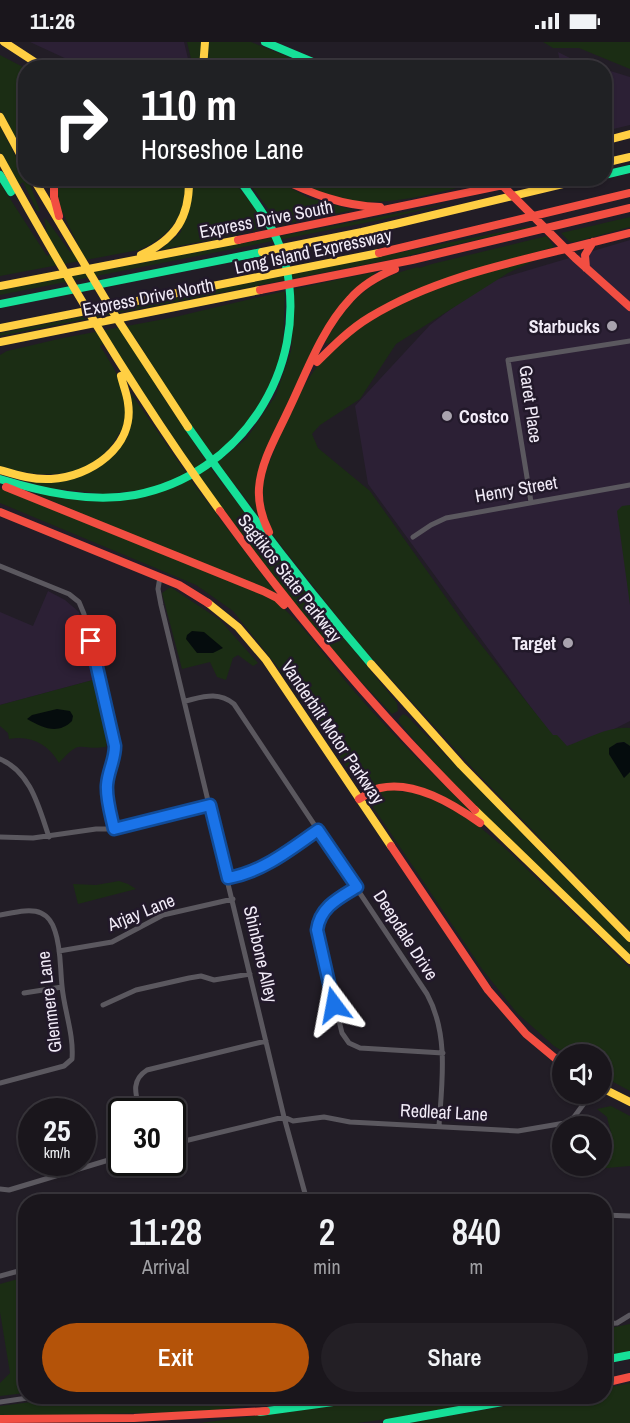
<!DOCTYPE html>
<style>
:root{--surface:#1a161c;--page:#231f25;--text:#f1f3f6;--muted:#9f9fa3;--line:#38353b;--accent:#b45309}
body{margin:0;font-family:"Archivo Narrow",sans-serif;background:var(--page);color:var(--text);height:100vh;display:flex;flex-direction:column;font-size:22px;white-space:nowrap}
*{box-sizing:border-box;margin:0}
p{font-size:20px;color:var(--muted)}
.icon{flex:none;width:33px;height:33px;fill:none;stroke:currentColor;stroke-width:2;stroke-linecap:round;stroke-linejoin:round}
.map{position:relative;flex:1;overflow:hidden}
.drawer{position:absolute;left:18px;top:1152px;width:594px;height:210px;display:flex;flex-direction:column;background:var(--surface);border-radius:24px;box-shadow:0 2px 4px #0004,0 0 0 2px var(--line)}
.drawer>*{flex:none}
.banner{position:absolute;left:18px;top:18px;width:594px;height:126px;border-radius:24px;box-shadow:0 2px 4px #0004,0 0 0 2px var(--line);background:#202124;color:#fff;overflow:hidden}
.tools{position:absolute;left:552px;top:1002px;display:grid;gap:12px}
.tools a{display:grid;place-items:center;width:60px;height:60px;border-radius:50%;background:var(--surface);box-shadow:0 2px 4px #0004,0 0 0 2px var(--line);font-size:30px}
.speed{position:absolute;left:18px;top:1056px;display:flex;gap:12px;font-size:30px;font-weight:700;text-align:center}
.speed>*{display:grid;place-content:center;width:78px;height:78px;border-radius:50%;background:var(--surface);box-shadow:0 2px 4px #0004,0 0 0 2px var(--line);line-height:1}
.speed small{font-size:15px;font-weight:400}
.speed .limit{border:3px solid #111;border-radius:9px;background:#fff;color:#111}
.pin{position:absolute;display:grid;place-items:center;width:51px;height:51px;color:#fff;margin:-26px;border-radius:12px;box-shadow:0 3px 9px #0006}
.me{position:absolute;width:66px;margin:-33px;rotate:347deg;stroke-linejoin:round;filter:drop-shadow(0 0 4px #0008)}
.turn{display:flex;align-items:center;gap:21px;height:126px;padding:0 24px;font-size:27px}
.turn .icon{width:78px;height:78px;stroke-width:2.5}
.turn b{display:block;font-size:42px;line-height:51px}
.eta{display:flex;justify-content:space-evenly;align-items:center;height:102px;text-align:center}
.eta b{font-size:36px;font-weight:600;line-height:42px}
.action{display:flex;gap:12px;margin-top:auto;padding:12px 24px}
.action a{flex:1;height:69px;border-radius:36px;background:var(--accent);color:#fff;font-size:24px;font-weight:600;line-height:69px;text-align:center}
.action a+a{background:var(--page);color:var(--text)}
.status{display:flex;justify-content:space-between;align-items:center;height:42px;padding:0 30px;background:var(--surface);direction:ltr}
.status svg{height:16px;fill:currentColor}
.map>svg:first-child{display:block}
</style>
<div class="status"><b>11:26</b><svg viewBox="0 0 49 12"><path d="M0 12V9h3v3zM5 12V6h3v6zM10 12V3h3v9zM15 12V0h3v12zM26 1h20v11H26zM47 4h2v5h-2z"/></svg></div>
<div class="map">
<svg width="630" height="1381" viewBox="0 0 630 1381">
<rect width="100%" height="100%" fill="#221d26"/>
<path fill="#2c2035" d="M30,0H184L190,25H84Z
M558,10L570,16L600,25H561Z
M604,27L630,35V83L605,89Z
M630,198V679L565,712L368,442L355,364L430,283L485,241Z
M48,549L65,558L79,570L93,638L0,663V570L33,584Z"/>
<path fill="#1b2d14" d="M187,0H251L313,25H193Z
M543,0H630V27L579,6H553Z
M0,13L25,26V117L0,68Z
M0,84L25,132L26,136L28,137L40,169H37L23,140L19,143L0,110Z
M184,136C186,143 185,149 184,156C181,182 162,198 139,208L0,234V141L47,214L55,209L47,192L44,176L47,178L70,210L79,205L58,161V137Z
M191,137H231L262,173L269,168L246,137H274L309,156L354,168L160,208L181,190Z
M285,137L489,136V137C443,150 385,167 337,157C320,153 302,143 285,137Z
M445,162H448L380,178L0,253V248Z
M630,175V185L575,200H570L561,191Z
M531,184L532,185L394,217L0,294V291Z
M547,194L554,205L450,235L328,302L325,300C348,258 371,236 418,225L419,226L432,222Z
M540,216L508,231L396,302L360,357L320,383L312,392L318,406L370,449L467,585L553,693H557L567,704C588,697 607,684 630,686V704L624,700L616,701L609,712L624,735L630,730V889L478,732L358,601L275,496C255,454 263,436 279,396C291,365 307,334 329,310C376,257 473,234 540,216Z
M374,230L375,232L351,249L277,384L258,473L192,387L134,294L157,346L213,429L294,535L397,661L398,669L392,672L326,603L225,473L109,299L100,304C111,321 125,342 126,362C127,373 123,385 118,393C94,438 43,438 0,424V313L7,309L63,296L175,275L285,249L283,304L268,350L223,416L247,396L276,353L291,309L294,272V247Z
M130,350L196,445L280,556L36,452L141,456L177,444L105,452L49,446L5,433L59,439L115,412Z
M0,446L271,556C304,581 328,619 354,649C393,694 435,734 477,775L383,742L362,747L280,628L233,569L196,543L0,461Z
M630,463V563L617,469L622,464Z
M169,546H172L220,578L258,621L253,624L238,613L233,616L226,638L217,635L210,620L182,627L162,551Z
M93,638L100,669L108,687L106,705C78,709 82,695 59,721C48,702 31,693 9,697L8,691L0,684V663Z
M403,672L407,674L630,901V913L437,726L399,680V676Z
M389,747L420,753L468,775L507,808L630,926V1049L602,1034V1012H567L554,1004L517,971L482,927L371,762L370,753Z
M119,839L128,842L136,847L78,862L73,842L96,843Z
M611,1064L630,1074V1124L583,1128V1124H602V1097L607,1098L611,1091L607,1075L597,1067Z
M25,1235V1351L0,1354V1341L10,1331L0,1270V1242Z
M630,1282V1310L605,1315V1287Z
M630,1341V1381H408L558,1355L604,1354L605,1346Z
M78,1354L320,1355L197,1370L0,1374V1364Z
M403,1355H513L417,1373L357,1381H200Z"/>
<path fill="#050c0d" d="M192,589L204,590L223,606L213,611H197L186,597L187,593Z
M57,667L70,669L73,674L72,679C58,693 43,686 27,677L32,673Z
M624,700L630,704V730L624,736L609,712V706L617,701Z"/>
<g fill="none" stroke-linecap="round" stroke-linejoin="round">
<path stroke="#5b585f" stroke-width="5" d="M531,460L508,318L630,299
M413,495L431,483L446,476L630,443
M0,524L69,552L79,560L84,572L115,704C115,718 108,729 107,743C106,757 111,773 114,787
M160,535L158,547L161,563L284,1075L306,1155
M185,659C203,655 218,649 234,662L427,952C449,992 442,1040 439,1084
M0,717C31,730 39,766 49,795
M0,795L33,796L96,787H114L210,763
M228,836C263,829 289,808 318,788
M357,845C339,856 320,865 317,888L342,991L349,1001L360,1006L443,1011
M0,873C12,871 30,866 41,871C48,874 53,882 55,889C61,906 60,925 62,944C64,968 74,992 72,1017L64,1024L0,1041
M59,909L112,900L163,873L233,857
M24,951L62,945
M103,963L136,948L189,936L201,934L214,938L250,932
M140,1070C136,1053 130,1039 147,1028L266,999
M172,1102L284,1075L293,1079L324,1075L350,1080L518,1089L565,1081L574,1075L591,1052
M0,1147L9,1148L122,1114
M286,1160L306,1155L425,1160
M604,1173L630,1174
M0,1234L26,1227
M604,1282L617,1281L630,1273
M0,1360L41,1354"/>
<path stroke="#16e098" stroke-width="8" d="M265,0L327,26
M0,133L11,150
M604,133L630,127
M0,262L262,210
M188,385C245,467 306,546 371,622
M0,437C43,450 90,461 135,453C240,433 309,328 286,224C278,190 258,163 238,136
M604,1318L630,1313
M260,1370L377,1354
M387,1381L536,1354"/>
<path stroke="#ffcf43" stroke-width="8" d="M4,0L44,26
M203,26L205,0
M0,75L26,123
M604,99L630,92
M0,116C67,238 138,357 220,469
M604,121L630,115
M33,136L116,275L188,385
M262,210L362,190L588,136
M141,213C176,197 190,175 189,136
M0,244L238,198
M0,286L379,211
M0,300L260,248
M0,428C17,433 33,438 51,437C90,435 135,405 128,361C127,352 123,343 121,334
M208,561L238,585L266,618L391,804
M371,622L461,723L630,896
M475,768L630,918
M602,1046L630,1060"/>
<path stroke="#f24e42" stroke-width="8" d="M54,136V155L59,174
M280,136C312,152 343,164 380,165
M495,136L575,216L630,265
M238,198L538,136
M566,207L630,191
M379,211L630,151
M586,226L585,213L593,200
M260,248L412,218L630,166
M317,320C333,304 350,287 370,275C429,239 499,223 566,207
M6,445L263,549L277,556L284,563
M220,469C297,575 381,675 475,768
M0,470L179,543L208,561
M269,490C262,476 258,461 259,446C261,419 277,393 288,369C306,332 321,288 350,257C362,243 378,234 395,227
M359,757C366,753 372,748 380,746C414,738 453,762 480,781
M391,804L488,948L526,992L562,1022
M604,1341L630,1335
M0,1377L134,1376L266,1369"/>
</g>
<g fill="none" stroke-linecap="round" stroke-linejoin="round">
<g stroke="#114b97" stroke-width="15">
<path id="route" d="M91,599L115,704C115,718 108,729 107,743C106,757 111,773 114,787L210,763L228,836C262,830 290,808 318,788L357,845C339,856 320,865 317,888L334,963"/>
</g>
<use href="#route" stroke="#1a73e8" stroke-width="10"/>
</g>
<g fill="#a9a3ae" stroke="#22192a" stroke-width="2">
<circle cx="612" cy="284" r="6"/>
<circle cx="447" cy="374" r="6"/>
<circle cx="568" cy="601" r="6"/>
</g>
<g text-anchor="middle" dominant-baseline="central" stroke-width="5" stroke-linejoin="round" paint-order="stroke">
<g font-size="18" fill="#f1ebf7" stroke="#22192a">
<text transform="translate(266 177) rotate(-11)">Express Drive South</text>
<text transform="translate(313 209) rotate(-12)">Long Island Expressway</text>
<text transform="translate(148 255) rotate(-11)">Express Drive North</text>
<text transform="translate(531 362) rotate(82)">Garet Place</text>
<text transform="translate(516 447) rotate(-10)">Henry Street</text>
<text transform="translate(290 536) rotate(52)">Sagtikos State Parkway</text>
<text transform="translate(333 690) rotate(56)">Vanderbilt Motor Parkway</text>
<text transform="translate(141 870) rotate(-22)">Arjay Lane</text>
<text transform="translate(406 893) rotate(57)">Deepdale Drive</text>
<text transform="translate(261 912) rotate(77)">Shinbone Alley</text>
<text transform="translate(49 960) rotate(-97)">Glenmere Lane</text>
<text transform="translate(444 1070) rotate(3)">Redleaf Lane</text>
</g>
<g font-size="18" font-weight="bold" fill="#f1ebf7" stroke="#22192a" text-anchor="end">
<text x="600" y="284">Starbucks</text>
<text x="459" y="374" text-anchor="start">Costco</text>
<text x="556" y="601">Target</text>
</g>
</g>
</svg>
<div class="tools">
<a><svg class="icon" aria-label="sound" viewBox="0 0 24 24"><path d="M4 9h4l5-4v14l-5-4H4zM17 9q2 3 0 6"/></svg></a>
<a><svg class="icon" aria-label="search" viewBox="0 0 24 24"><circle cx="10" cy="10" r="6"/><path d="M15 15l6 6"/></svg></a>
</div>
<div class="speed"><div>25<small>km/h</small></div><div class="limit">30</div></div>
<div class="pin" style="left:91px;top:599px;background:#d93025"><svg class="icon" aria-label="arrive" viewBox="0 0 24 24"><path d="M6 21V4h12l-3 4 3 4H6"/></svg></div>
<svg class="me" style="left:334px;top:963px" viewBox="-20 -20 40 40"><path d="M0-17L14 15 0 8-14 15z" fill="#1a73e8" stroke="#fff" stroke-width="4"/></svg>
<div class="banner">
<div class="turn"><svg class="icon" aria-label="right" viewBox="0 0 24 24"><path d="M7 20v-9h11M14 6l5 5-5 5"/></svg><div><b>110 m</b>Horseshoe Lane</div></div>
</div>
<section class="drawer">
<div class="eta">
<div><b>11:28</b><p>Arrival</p></div>
<div><b>2</b><p>min</p></div>
<div><b>840</b><p>m</p></div>
</div>
<div class="action"><a>Exit</a><a>Share</a></div>
</section>
</div>
